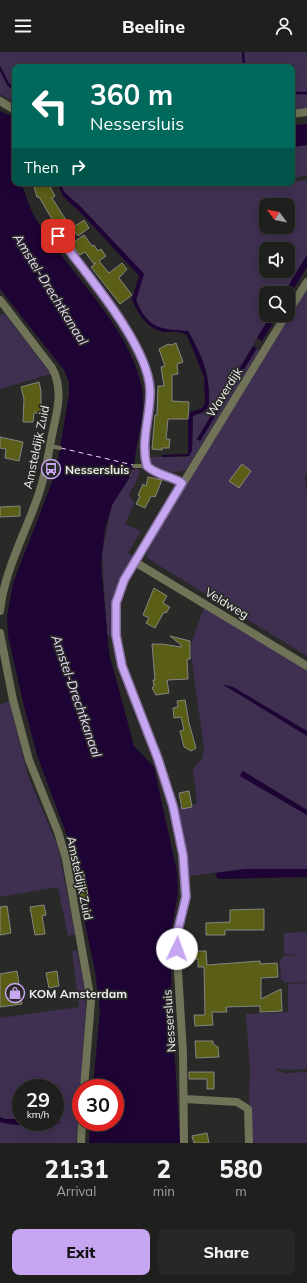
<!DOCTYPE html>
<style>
:root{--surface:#1f1f1d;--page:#272726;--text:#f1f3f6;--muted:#a1a2a4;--line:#3c3d3b;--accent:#c6a6f0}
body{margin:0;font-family:Mulish,sans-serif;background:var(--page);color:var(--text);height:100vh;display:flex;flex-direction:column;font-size:15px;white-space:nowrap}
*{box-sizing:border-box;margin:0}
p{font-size:13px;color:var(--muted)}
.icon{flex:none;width:22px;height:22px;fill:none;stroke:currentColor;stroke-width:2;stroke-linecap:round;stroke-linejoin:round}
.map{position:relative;height:1091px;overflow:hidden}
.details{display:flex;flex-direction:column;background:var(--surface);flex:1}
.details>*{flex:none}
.banner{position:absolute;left:12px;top:12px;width:283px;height:122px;border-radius:8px;box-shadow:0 2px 10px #0003,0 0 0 1px var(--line);background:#00695c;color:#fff;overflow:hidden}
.needle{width:26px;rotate:302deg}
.fabs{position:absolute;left:259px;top:146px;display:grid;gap:8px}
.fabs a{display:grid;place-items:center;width:36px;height:36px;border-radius:8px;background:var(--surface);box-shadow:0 2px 10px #0003,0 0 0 1px var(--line);font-size:20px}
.speed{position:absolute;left:12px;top:1027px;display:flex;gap:8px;font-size:20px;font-weight:700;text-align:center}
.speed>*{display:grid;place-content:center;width:52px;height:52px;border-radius:50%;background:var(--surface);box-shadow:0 2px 10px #0003,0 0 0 1px var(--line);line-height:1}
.speed small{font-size:10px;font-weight:400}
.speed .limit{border:6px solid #d22;background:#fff;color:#111}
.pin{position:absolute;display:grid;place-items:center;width:34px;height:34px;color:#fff;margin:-17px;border-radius:8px;box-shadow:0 2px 6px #0006}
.me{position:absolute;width:44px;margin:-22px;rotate:3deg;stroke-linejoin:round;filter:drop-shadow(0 0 3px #0008)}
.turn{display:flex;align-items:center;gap:14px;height:84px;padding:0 12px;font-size:18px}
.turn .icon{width:52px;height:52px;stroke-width:2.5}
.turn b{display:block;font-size:28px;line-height:34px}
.then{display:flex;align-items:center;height:38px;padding:0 12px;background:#0003;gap:8px;font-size:15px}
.eta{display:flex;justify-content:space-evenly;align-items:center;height:68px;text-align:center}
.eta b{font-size:24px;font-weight:800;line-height:28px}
.primary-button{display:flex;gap:8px;margin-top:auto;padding:8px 12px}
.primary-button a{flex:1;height:46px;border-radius:8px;background:var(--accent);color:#111;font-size:16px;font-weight:800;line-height:46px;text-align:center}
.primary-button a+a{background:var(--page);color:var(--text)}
header{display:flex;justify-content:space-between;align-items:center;height:52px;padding:0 12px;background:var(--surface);font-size:18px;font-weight:800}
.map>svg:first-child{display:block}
</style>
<header><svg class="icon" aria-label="menu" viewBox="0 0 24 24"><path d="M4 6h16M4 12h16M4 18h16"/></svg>Beeline<svg class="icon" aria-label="person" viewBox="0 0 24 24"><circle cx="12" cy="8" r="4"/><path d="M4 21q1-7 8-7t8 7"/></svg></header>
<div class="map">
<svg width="307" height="1091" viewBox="0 0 307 1091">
<rect width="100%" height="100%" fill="#292927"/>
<path fill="#3f3052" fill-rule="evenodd" d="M0,0H307V57L292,58V15H15V51L0,42Z
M307,93V123L292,127V95Z
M307,128V203L284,241H266V263H271L197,387L200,389L257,296L260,298L186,418C174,423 153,417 147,405H187L192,396L193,364L203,361L208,356C213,327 202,303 188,279C159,277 148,277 136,248L144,222L81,155L64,140L61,131H230L265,133ZM266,153H288V175H266ZM266,197H288V219H266Z
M307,235V420L305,425L307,440V604L152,509L147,505L148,498L185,431Z
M5,262L51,322L0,337V263Z
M137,417L140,418L136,430L129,442L134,451L125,472L141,479L128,501L134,505L119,531L114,585L107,583L102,501L112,453L132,418Z
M204,555L307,618V758L243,719L240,723L307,763V817H245L190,824L178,755L197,752L193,717L202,707L204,696L191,603L192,589Z
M9,649L28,724L58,795L75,882L68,884L58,835L0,845V653Z
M307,880V930L285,931L281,927L280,908L284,904L300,903L284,902V881Z
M77,898L85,938L86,956L76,1091H0V1070L31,1073L60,1071L59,1066H55V1036H21V1067H5L0,1065V966L79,955L72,899Z
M307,931V1017L286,1018L275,1016V1018L285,1021L307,1020V1091H253L249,1046L250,1018L246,962L288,960V932Z"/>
<path fill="#1e0335" d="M0,59L15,66V131H21C26,143 29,156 36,167C67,219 130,274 142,336C147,362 135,390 134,417H130L128,423L130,425L112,453L105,477L101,513L109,601L134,694L154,715L177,820L178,840L172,876L171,918L172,960L180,1091H89L90,1070H115V1036H93L100,958L95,919L66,781L37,703L24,654L8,584L7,565L13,531L56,420L69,342V331L64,318L0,237Z
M307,72V93L292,95V73Z
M57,131H61L64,140L81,155L144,222L136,248C148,277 160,277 188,279C202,304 210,322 209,351C207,361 200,360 193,364L192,399L189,404L162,405V403L188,402V367L190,360L202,356L205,352L204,325L187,283C181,279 172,280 165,280C149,279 137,261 132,247L139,224L85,165L63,144Z
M307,203V215L288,246V241H284Z
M271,263H278L262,289L257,286Z
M253,294L257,296L200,389L197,387Z
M222,632L233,635L307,679V684Z
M243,719L307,758V763L240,724Z
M245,817H307V825L218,827L215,821Z
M0,1065L5,1067H21V1070H55V1066H59L60,1071C41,1072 19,1076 0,1070Z"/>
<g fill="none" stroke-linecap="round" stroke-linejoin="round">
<path stroke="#1e0335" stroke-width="2.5" d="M243,0L244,15
M0,16L8,32L15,38
M292,41H307"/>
<path stroke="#eadcfe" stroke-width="1" stroke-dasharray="5 4" stroke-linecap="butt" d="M61,396L133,413"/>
</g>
<path fill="#5a5e16" stroke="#858683" d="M40,131H48L55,144L52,146L66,168L56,174L39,145H37L34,135L41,133Z
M84,168L89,176L78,184L72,176Z
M84,183L92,194L94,193L98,199L101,197L106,204L99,209L109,221L122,211L127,217L119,226L132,243L120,252L91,215L96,211L94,212L85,200L80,203L71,192Z
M176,291L183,310L177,312L178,322L172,323V349L189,350L188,367H168L166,387H170L169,396H162V398L152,397L155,363H157L158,334H164L161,315L165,314L159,297L168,292L171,293Z
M39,330L41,339V361H34L33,370H23L24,347L21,335Z
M0,385L23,390L19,409L5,406L6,397L0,396Z
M242,412L251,419L239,436L229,429Z
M148,425L162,428L155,445L151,444L145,456L136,452L140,444L138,443L143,432L146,434Z
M20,454V464L0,465V455Z
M154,536L167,544L163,551L170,555L166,561L164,560L155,576L146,571L149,566L143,563Z
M170,584L190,589V607H187L188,627L167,628L169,641L156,643L152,636L154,634L153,628H155L152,592H162L181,595V593Z
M185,648L189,671L196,696L191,699L184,695L180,679L184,678L181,665L174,666L173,656L178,655L177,649Z
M189,739L192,755L182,757L179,741Z
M84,821L89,849L82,850L77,822Z
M44,853L46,863L42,864L45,882L35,883L30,855Z
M7,854L11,881L0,883V855Z
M264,857V878H225V883H206V871L230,870V858Z
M186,887H193V899H206L207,913L260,909V912L277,911L278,925L261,926V947L281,937L282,959L260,960V954L226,955L227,960H212L213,973L195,974L194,963H205L204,915H198V907H183L182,894H186Z
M17,919L22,952L0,955V922Z
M57,919L59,934L49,936L46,921Z
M195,989H213V992L218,995L219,1005L196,1006Z
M189,1020H214V1037H207V1027H189Z
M207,1081L209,1091H194L192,1084Z"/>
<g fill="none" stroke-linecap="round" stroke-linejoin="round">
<path stroke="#707357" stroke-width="4" d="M50,394L60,396
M134,414H147"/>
<path stroke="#707357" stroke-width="8" d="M0,49L15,58
M292,62L307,60
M58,184C85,220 149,294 150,338C151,363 140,389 147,414L154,419L182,431
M288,260L307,230
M135,510L307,614
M185,1047L237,1050L248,1057L249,1091
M184,1091L183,1001L176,886L185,845L183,803L173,755L158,707L122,613L116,583V551L124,528L286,263"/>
<path stroke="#707357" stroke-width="8" d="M0,248L52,316C63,336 58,357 53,378C48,404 44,431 34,455C21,490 4,522 0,559
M0,581L13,648L29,708L58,780L66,807L91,949L84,1036
M81,1091L82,1070"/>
</g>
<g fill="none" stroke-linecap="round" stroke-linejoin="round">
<g stroke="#816c9c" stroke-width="10">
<path id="route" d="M58,184C85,220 149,294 150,338C151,363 140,389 147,414C156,423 171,424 182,431L124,528L116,551V583L122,614L158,707L173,754L183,803L186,845L176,886L177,897"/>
</g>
<use href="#route" stroke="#c6a6f0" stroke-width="7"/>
</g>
<defs>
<g id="bus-ring" transform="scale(1)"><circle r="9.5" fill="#292927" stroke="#c6a6f0" stroke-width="1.5"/><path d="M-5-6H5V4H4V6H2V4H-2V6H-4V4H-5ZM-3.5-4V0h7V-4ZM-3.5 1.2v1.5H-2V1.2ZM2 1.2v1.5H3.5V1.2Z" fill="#c6a6f0"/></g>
<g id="shop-ring" transform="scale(1)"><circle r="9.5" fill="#292927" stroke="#c6a6f0" stroke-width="1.5"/><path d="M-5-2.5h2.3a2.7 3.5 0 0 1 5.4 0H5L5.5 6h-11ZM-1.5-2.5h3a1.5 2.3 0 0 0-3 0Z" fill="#c6a6f0"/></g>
</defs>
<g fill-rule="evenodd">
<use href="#bus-ring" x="51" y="417"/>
<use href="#shop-ring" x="15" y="941"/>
</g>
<g text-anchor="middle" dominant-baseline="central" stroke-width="3.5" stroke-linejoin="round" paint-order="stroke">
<g font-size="12" fill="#eeefed" stroke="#292927">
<text transform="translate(224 340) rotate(-58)">Waverdijk</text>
<text transform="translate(36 395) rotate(-78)">Amsteldijk Zuid</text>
<text transform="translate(227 551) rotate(31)">Veldweg</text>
<text transform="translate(80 826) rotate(78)">Amsteldijk Zuid</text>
<text transform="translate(169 969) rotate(-94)">Nessersluis</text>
</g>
<g font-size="12" font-weight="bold" fill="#eeefed" stroke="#292927" text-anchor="start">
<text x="65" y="417">Nessersluis</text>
<text x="29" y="941">KOM Amsterdam</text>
</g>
<g font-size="13" font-style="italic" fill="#eadcfe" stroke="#292927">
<text transform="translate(51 237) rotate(58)">Amstel-Drechtkanaal</text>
<text transform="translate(77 644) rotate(71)">Amstel-Drechtkanaal</text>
</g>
</g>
</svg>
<div class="fabs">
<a><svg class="needle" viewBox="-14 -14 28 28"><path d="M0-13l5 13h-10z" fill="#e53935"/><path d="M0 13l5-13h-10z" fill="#a1a2a4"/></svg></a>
<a><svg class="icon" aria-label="sound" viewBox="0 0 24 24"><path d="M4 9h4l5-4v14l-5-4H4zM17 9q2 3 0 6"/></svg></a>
<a><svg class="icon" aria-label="search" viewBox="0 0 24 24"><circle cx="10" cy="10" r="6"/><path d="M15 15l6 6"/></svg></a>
</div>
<div class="speed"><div>29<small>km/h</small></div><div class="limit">30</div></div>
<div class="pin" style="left:58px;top:184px;background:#d93025"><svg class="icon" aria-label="arrive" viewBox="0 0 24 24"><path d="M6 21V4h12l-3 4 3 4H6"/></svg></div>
<svg class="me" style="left:177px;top:897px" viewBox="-20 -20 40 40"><circle r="19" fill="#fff"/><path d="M0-13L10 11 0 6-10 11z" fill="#c6a6f0"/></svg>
<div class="banner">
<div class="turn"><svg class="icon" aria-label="left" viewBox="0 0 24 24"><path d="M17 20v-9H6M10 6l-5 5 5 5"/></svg><div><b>360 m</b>Nessersluis</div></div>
<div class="then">Then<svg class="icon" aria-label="right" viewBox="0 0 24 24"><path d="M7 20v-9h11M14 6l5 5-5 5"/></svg></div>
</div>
</div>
<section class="details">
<div class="eta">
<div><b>21:31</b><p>Arrival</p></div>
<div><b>2</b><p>min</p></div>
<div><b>580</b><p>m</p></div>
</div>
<div class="primary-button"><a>Exit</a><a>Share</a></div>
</section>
